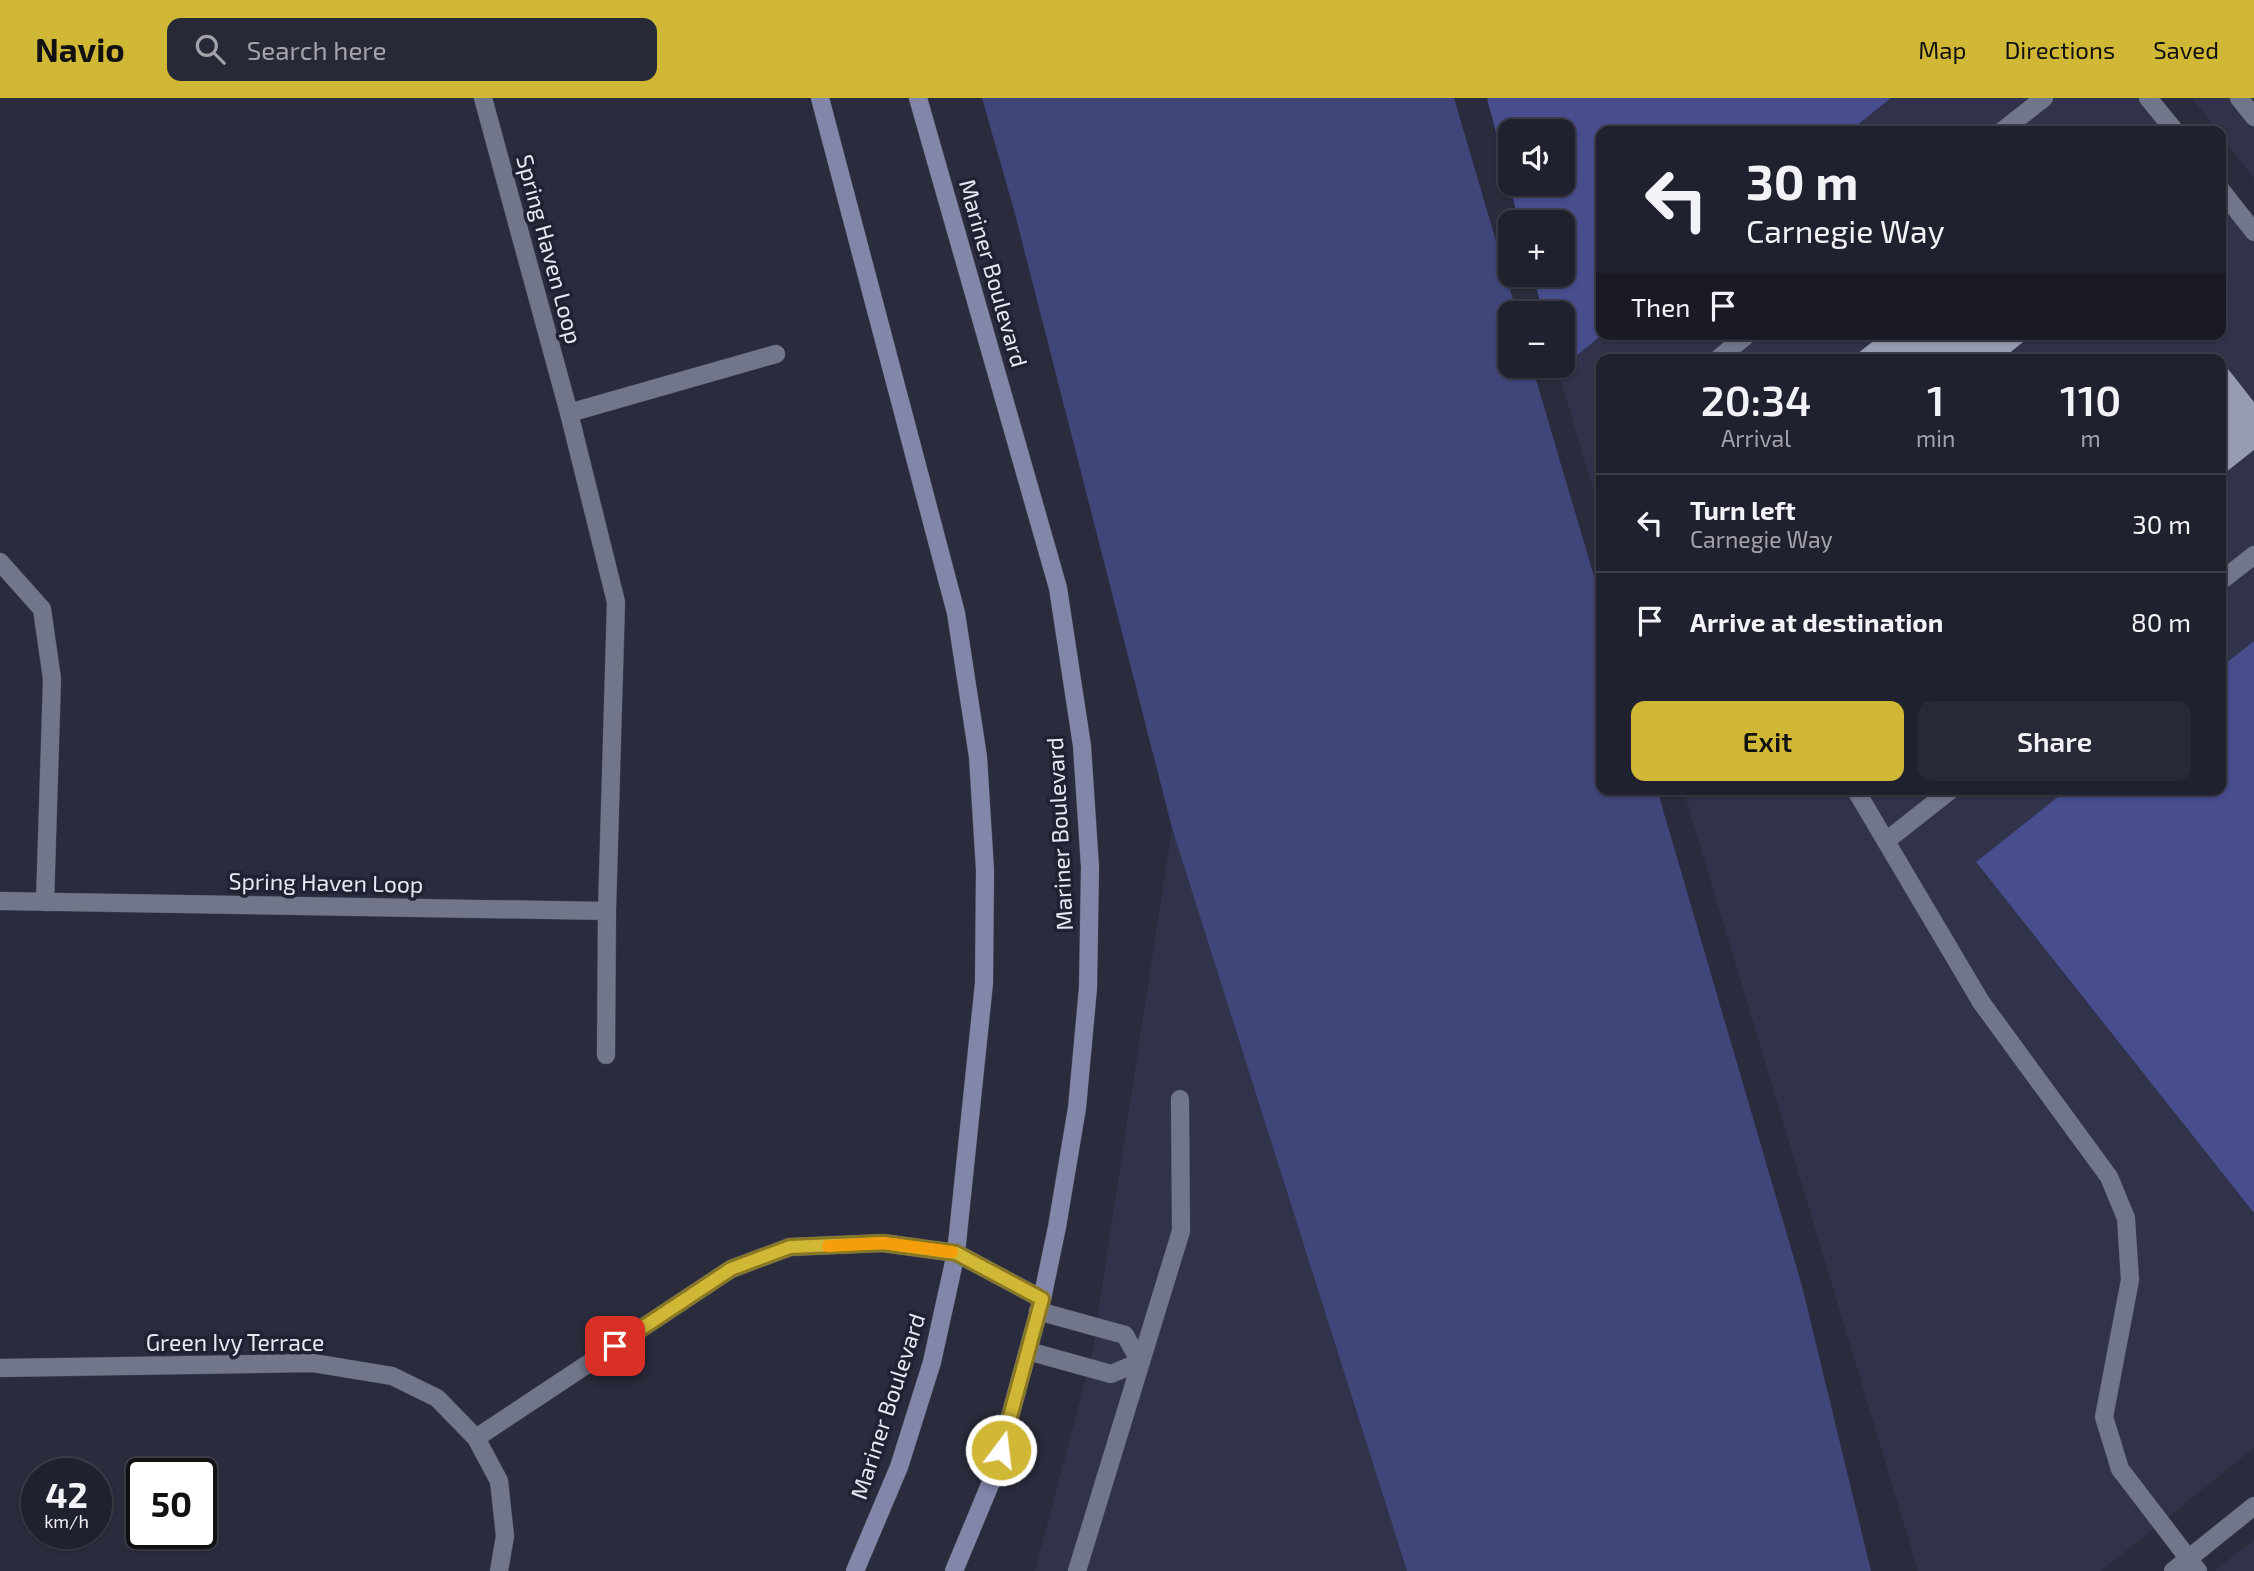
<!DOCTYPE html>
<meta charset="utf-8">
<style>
:root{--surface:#20212e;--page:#282936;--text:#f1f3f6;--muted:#a2a3aa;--line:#3d3e4a;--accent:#d1b736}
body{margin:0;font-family:"Exo 2",sans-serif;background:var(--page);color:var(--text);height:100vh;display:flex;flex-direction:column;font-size:26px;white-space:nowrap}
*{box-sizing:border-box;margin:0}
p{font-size:23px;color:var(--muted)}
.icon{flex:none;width:38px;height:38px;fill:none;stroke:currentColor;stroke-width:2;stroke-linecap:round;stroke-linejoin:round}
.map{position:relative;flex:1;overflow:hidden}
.panel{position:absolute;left:1596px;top:256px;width:630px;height:441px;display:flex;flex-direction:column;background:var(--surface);border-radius:14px;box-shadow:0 2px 5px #0004,0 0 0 2px var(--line)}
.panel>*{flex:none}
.banner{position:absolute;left:1596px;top:28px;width:630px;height:214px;border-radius:14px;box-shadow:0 2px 5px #0004,0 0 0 2px var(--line);background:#20212e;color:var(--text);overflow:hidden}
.buttons{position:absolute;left:1498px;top:21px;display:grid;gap:14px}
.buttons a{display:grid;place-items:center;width:77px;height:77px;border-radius:14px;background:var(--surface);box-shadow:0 2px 5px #0004,0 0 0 2px var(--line);font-size:35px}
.speed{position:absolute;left:21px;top:1360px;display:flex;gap:14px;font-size:35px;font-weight:700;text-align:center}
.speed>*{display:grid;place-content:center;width:91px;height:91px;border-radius:50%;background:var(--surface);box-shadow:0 2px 5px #0004,0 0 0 2px var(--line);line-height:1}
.speed small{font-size:18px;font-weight:400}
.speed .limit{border:4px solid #111;border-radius:10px;background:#fff;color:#111}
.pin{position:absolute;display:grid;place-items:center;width:60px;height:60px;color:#fff;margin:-30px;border-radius:14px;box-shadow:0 4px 10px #0006}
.me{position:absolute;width:77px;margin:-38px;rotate:15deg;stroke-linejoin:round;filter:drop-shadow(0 0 5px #0008)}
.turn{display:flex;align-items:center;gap:24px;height:147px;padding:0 35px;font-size:32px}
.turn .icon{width:91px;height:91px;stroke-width:2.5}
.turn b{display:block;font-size:49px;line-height:60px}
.then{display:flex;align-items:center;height:66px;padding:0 35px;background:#0003;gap:14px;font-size:26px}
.eta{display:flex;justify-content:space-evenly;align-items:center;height:119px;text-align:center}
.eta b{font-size:42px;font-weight:600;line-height:49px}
.primary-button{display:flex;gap:14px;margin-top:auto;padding:14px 35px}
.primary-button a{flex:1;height:80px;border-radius:14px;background:var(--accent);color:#111;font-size:28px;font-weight:600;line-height:80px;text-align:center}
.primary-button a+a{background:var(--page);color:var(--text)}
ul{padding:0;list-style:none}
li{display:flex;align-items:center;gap:21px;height:98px;padding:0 35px;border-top:2px solid var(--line)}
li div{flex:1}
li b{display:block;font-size:26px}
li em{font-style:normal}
header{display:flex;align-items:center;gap:42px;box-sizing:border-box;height:98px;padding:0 35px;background:var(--accent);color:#111}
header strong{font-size:33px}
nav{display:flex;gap:38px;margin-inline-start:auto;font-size:24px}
.search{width:490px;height:63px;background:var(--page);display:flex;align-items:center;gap:18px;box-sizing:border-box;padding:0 24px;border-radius:14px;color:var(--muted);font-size:26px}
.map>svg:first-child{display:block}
</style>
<header>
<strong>Navio</strong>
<div class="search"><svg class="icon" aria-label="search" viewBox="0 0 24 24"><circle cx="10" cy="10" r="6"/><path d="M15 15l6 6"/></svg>Search here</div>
<nav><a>Map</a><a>Directions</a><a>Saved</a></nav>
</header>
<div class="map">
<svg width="2254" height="1473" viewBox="0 0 2254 1473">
<rect width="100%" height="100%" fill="#2a2c3d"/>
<path fill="#30334a" d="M1891,0H2157L2183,33H1850Z
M2192,0H2254V81L2221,37V33H2218Z
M2221,81L2254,123V543L2221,569V261H1601V418L1558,273L1603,236H2221Z
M1683,691H2068L1976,765L2254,1115V1350L2101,1473H1918Z
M1172,730L1411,1473H1035L1091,1261Z
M2254,1441V1473H2215Z"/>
<path fill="#404679" d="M982,0H1454L1517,215H1510V268H1532L1601,502V691H1657L1802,1188L1871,1473H1407L1172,730L1014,112Z"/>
<path fill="#474d8d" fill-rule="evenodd" d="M1487,0H1891L1850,33H1601L1603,236L1558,273L1556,268H1563V215H1543L1533,177H1563V124H1519ZM1510,33H1563V86H1510Z
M2254,543V1115L1976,764L2068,691H2221V569Z"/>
<path fill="#989cb0" d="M1882,236H2033L2002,261H1851Z
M2221,262L2254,304V352L2221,378Z"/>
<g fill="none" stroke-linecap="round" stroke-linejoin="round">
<g stroke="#454755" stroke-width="19">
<path id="service" d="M2148,0L2175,33
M2239,0L2254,19
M2002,33L2044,0
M2221,92L2254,134
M1718,261L1748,236
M2221,483L2254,457
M1855,691L1981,904L2109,1079L2126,1120L2130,1182L2104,1319L2120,1371L2198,1473
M1886,743L1952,691
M1028,1253L1111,1276L1140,1264L1125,1237L1038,1213
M1077,1473L1181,1133L1180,1001"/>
</g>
<g stroke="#454755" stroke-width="19">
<path id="minor" d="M569,315L776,256
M0,464L42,511L52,581L45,804
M0,803L607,813L616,504L569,315L483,0
M606,957L607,813
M0,1270L313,1265L392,1278L437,1300L476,1340L499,1383L505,1438L499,1473
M476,1340L731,1171L790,1149L883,1145L956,1155L1042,1201"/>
</g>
<g stroke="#454755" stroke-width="19">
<path id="tertiary" d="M2173,1473L2254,1408"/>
</g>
<g stroke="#454755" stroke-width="19">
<path id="secondary" d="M820,0L956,515L978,659L985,772L984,885L956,1155L932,1264L899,1369L855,1473
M918,0L1058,490L1082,648L1090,769L1088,890L1077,1010L1057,1129L1042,1201L994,1377L954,1473"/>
</g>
<use href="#service" stroke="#72768a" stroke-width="18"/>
<use href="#minor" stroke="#72768a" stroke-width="18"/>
<use href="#tertiary" stroke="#72768a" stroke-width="18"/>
<use href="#secondary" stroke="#8287aa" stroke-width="18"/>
</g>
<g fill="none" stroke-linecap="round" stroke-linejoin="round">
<g stroke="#887723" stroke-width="18">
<path id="route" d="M615,1248L731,1171L790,1149L883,1145L956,1155L1042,1201L1001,1352"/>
</g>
<use href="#route" stroke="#d1b736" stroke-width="12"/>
<path stroke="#f59e0b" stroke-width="12" d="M828,1148L883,1145L952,1154"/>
</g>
<g text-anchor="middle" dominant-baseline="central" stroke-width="7" stroke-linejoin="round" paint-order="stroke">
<g font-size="23" fill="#e6e8f4" stroke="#202233">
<text transform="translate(550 151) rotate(75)">Spring Haven Loop</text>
<text transform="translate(994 175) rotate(74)">Mariner Boulevard</text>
<text transform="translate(1059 736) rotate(-93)">Mariner Boulevard</text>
<text transform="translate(326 784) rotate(1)">Spring Haven Loop</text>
<text x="235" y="1244">Green Ivy Terrace</text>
<text transform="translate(887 1308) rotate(-72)">Mariner Boulevard</text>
</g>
</g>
</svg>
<div class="buttons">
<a><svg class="icon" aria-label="sound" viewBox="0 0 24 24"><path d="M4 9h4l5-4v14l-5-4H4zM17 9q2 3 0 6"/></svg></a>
<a>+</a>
<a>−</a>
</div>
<div class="speed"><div>42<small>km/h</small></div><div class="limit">50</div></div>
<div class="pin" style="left:615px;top:1248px;background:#d93025"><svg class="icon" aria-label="arrive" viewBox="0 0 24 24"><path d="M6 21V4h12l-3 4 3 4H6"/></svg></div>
<svg class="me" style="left:1001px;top:1352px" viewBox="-20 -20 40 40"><circle r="17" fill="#d1b736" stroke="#fff" stroke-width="3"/><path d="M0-11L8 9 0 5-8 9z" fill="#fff"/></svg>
<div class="banner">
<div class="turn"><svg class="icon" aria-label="left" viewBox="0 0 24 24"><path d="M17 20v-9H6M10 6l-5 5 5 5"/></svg><div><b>30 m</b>Carnegie Way</div></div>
<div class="then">Then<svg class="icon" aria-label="arrive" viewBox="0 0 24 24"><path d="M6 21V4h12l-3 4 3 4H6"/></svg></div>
</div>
<section class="panel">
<div class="eta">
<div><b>20:34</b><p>Arrival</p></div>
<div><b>1</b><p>min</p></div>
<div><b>110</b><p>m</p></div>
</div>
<ul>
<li><svg class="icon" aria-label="left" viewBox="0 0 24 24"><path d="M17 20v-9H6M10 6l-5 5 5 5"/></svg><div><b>Turn left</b><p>Carnegie Way</p></div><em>30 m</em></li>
<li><svg class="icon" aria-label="arrive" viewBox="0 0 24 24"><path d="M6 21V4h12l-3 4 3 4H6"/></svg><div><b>Arrive at destination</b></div><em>80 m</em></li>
</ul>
<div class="primary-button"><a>Exit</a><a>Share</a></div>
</section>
</div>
